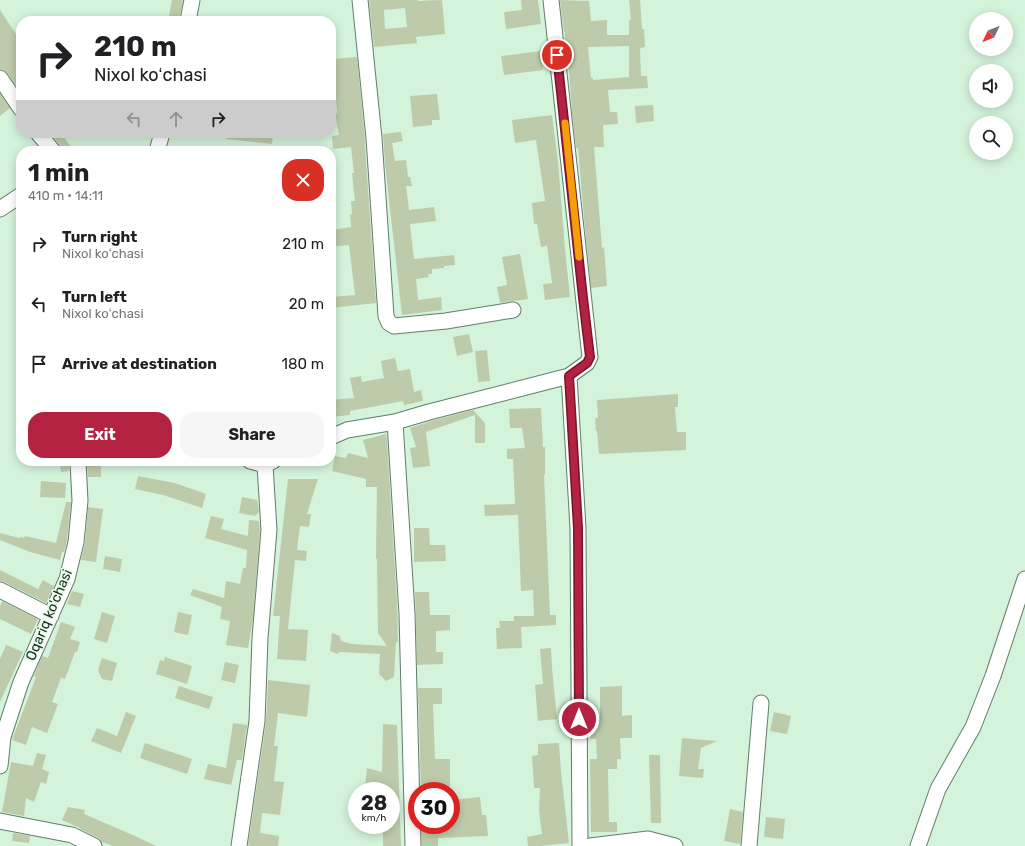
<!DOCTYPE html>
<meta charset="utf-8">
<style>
:root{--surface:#fff;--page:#f6f6f6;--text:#202124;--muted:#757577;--accent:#b42242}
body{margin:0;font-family:Rubik,sans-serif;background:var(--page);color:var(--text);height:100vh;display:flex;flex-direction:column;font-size:15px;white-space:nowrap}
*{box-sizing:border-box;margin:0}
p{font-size:13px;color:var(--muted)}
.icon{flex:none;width:22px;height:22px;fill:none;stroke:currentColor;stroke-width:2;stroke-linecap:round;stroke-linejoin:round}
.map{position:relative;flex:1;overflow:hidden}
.sheet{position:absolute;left:16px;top:146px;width:320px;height:320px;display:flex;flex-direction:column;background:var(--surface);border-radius:16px;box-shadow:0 2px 10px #0003}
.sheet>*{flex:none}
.banner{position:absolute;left:16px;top:16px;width:320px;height:122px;border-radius:16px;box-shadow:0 2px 10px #0003;background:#fff;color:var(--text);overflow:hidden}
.needle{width:26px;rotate:227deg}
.tools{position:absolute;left:969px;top:12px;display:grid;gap:8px}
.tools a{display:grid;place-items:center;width:44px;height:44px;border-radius:50%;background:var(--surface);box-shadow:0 2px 10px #0003;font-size:20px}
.speed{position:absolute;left:348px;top:782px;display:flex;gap:8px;font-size:20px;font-weight:700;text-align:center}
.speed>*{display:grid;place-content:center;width:52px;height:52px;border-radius:50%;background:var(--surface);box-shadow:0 2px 10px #0003;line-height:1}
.speed small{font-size:10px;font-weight:400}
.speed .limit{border:6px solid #d22;background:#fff;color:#111}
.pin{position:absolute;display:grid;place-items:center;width:34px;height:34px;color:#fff;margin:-17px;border:2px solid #fff;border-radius:50%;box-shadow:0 1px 4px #0007}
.me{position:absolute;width:44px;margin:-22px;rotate:0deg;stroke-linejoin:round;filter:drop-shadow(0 0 3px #0008)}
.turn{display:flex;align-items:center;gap:14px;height:84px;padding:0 12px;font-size:18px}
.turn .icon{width:52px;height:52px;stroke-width:2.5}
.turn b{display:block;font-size:28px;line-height:34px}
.lanes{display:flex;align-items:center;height:38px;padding:0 12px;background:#0003;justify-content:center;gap:20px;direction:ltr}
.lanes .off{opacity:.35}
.round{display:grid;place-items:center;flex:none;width:42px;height:42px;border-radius:16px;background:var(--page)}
.headline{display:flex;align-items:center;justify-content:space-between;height:68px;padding:0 12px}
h1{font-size:24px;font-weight:700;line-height:30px}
.button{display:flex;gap:8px;margin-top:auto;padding:8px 12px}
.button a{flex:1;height:46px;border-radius:16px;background:var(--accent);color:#fff;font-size:16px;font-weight:700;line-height:46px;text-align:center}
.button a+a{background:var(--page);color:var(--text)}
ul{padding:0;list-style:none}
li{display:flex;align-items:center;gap:12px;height:60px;padding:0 12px}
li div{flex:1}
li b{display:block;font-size:15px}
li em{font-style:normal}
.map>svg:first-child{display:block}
</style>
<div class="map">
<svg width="1025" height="846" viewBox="0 0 1025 846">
<rect width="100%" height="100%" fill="#d4f3db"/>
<path fill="#becbab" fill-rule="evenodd" d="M172,0H183L179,21H168Z
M369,0H418V1L442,0L445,34L416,37L417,43L374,47ZM405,8L407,27L385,29L384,10Z
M521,0H538L541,24L506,29L504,12L522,10Z
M560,0L589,1L591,21L607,20V35H629V20H631L629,0H640L642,29H644L645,47L640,48L641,76H647L648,88L608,90L610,112H617L618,124L603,125L604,147H594L602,248L604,247L607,286L591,288L584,219L578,148H576L572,112L567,44H565V32H564ZM629,46V77L593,80V78H591L588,47Z
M0,10L16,34L21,30V93L7,73L4,70L0,69Z
M541,51L543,70L504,75L501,56Z
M357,57L365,139V146L376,303L331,308V297L355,295L349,245L331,247V230L351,227L350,214H352L351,201H355L352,173H354L351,147L333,149L332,136L339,135L335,114L337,113L335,86L331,87V59Z
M0,94L10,108L0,116Z
M437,94L440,120H432V125L413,127L410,96Z
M653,105L654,121L636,123L635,106Z
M552,115L558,162L565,249L570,297L545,300L543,284L552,283L547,246L541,247L537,224H534L532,203L545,201L536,140L515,143L512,120Z
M401,132L403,141L392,143L395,161L406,160L408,177H410L412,186H406L409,210L434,207L436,221L410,224L414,259L454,255L455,265L444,266V268L432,269V274H428L429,277L416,279L418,300L441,297L442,310L402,315L385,164L383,134Z
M50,133H61L74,151H62L60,145Z
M227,133H273L272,144L226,139Z
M520,254L528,299L500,303L497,287L507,285L502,257Z
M469,334L473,352L457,356L453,337Z
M487,350L490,381L478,382L475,351Z
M395,358L398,371L410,369L414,392L421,390L423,401L404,405L403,401L350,411V415L331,417V400L354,398L350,378L361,376L362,382L384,378L381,361Z
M678,394V407H675L677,432H686V450L599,454L597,431H596L595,418H598L597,400Z
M541,408L543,447H545V475H544L550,615H556V625L521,627L522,648L497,649L496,628H500L499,621H514V616H534L533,590L521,591L518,515L485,516L484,505L515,504L513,459H507V449L525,448L522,428H510L509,409Z
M473,410L485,423V443H475V415L426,432L430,466L413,468L410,448L416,447L410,428L431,421Z
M386,434L387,440L397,603L398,642H396L394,677L386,681L379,674L380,654L339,652L338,654L330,651L332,633L340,636L341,641L352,644L387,646L378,633L377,559H376L377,487H366V479L332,471L335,456L346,458L348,453L368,458L363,440Z
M59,461H69V471L61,472Z
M87,461H101V477H88Z
M138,476L175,483L206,494L202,508L163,495L135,489Z
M288,479H318L307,514H311L309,527L300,526L297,550L307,551L306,561L295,560L288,629L308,630L306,661L277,659L280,616H273Z
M41,481L66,483L65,498L40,497Z
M242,497L257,500L258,504L259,512L255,516L239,513Z
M66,502H71L67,540L64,552H62L60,560L30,552L0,540V533L19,538L20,537L24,538L25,536L56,543Z
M88,507L103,509L96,562L81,560L85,543Z
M211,516L224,519L221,529L248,536L249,520L259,521L260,530L253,619L248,648L226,645L230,621L220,619L222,607L190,595L193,589L224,598L226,581L240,584L243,568H246L247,550L205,538Z
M414,528H429L430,545H445L446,561L414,562Z
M105,556L122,559L120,572L103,569Z
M0,570L38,589L43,580L54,586L46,603L4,582L0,581Z
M72,591L84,594L80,607L67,604Z
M415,592H429L430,615H450V630L436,631V652H443V664L417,665Z
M2,601L38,619L31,634L0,619V607Z
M102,612L115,616L107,643L94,639Z
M178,612L192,615L188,635L174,632Z
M61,622L75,627L70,639L80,642L77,652H75L65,679L61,678L52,702L58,704L47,733L32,727L26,745L12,740L36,677L34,676L37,668L42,656L48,658Z
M6,645L23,652L0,702V659Z
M551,648L552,668L557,719L538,721L535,685L543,684L540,649Z
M165,657L192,666L187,684L156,674L160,660L164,661Z
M102,658L117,663L112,681L102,679L98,670Z
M225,662L239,665L235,683L221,680Z
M268,680L310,685L307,717L278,713L274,746H278L274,781L284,782L280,815L262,813L260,833L279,836L278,846H248L266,722Z
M179,686L213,697L209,709L175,698Z
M622,686V716L632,715V738H620L621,759H617V769H608L609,822H617V832H591L590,759H597L596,739H591L590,716H600V687Z
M418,688H442V704H433L435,759H450V791H421Z
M126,712L136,716L121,753L91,741L97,728L117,736Z
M774,712L791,716L787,734L770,731Z
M233,723L247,725L242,760H237L231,785L204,779L208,764L226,768Z
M383,724L397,725L401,846H383V825H391V791H382V788H365L367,768L382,772Z
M682,738L717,741L701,748L698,769H704L703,778L679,776Z
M145,743L192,759L187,774L140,758Z
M559,743L561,772L569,843L540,846H528L527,837L542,834L539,810L540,788H534L532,756L538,755V744Z
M37,753L46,755L42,769L49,772L46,784L41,782L34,802L26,798L24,816L2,812L11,762L33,766Z
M649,755H660L661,823H651Z
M480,797L482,815H486L488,836L438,838V846H422L421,825H451V800Z
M68,807L85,810L84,814L135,836L156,846H113L102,842L98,838L80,829V828L62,820Z
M730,809L743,812L740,844L724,841Z
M766,817L785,819L783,839L764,837Z
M13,833L30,836L29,843L12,841Z"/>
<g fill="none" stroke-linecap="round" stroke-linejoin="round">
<g stroke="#627e69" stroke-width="17">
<path id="minor" d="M360,0L374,138L386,316L389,323L394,326L446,321L513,310
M551,0C565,119 576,238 590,357L587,363L569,376L578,528L580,846
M188,21L192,0
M0,78L21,109
M38,133L53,151
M157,151L162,133
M0,209L21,195
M395,422L407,614L413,846
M331,437L347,430L395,422L429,412L569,376
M250,461L265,465L273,461
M0,590L51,616
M0,766L3,737L21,682L67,579L76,542L80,501L78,461
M0,821L72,835L94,846
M239,846L257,721L260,638L269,530L265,465
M590,846L648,839L675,846
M749,846L761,703
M918,846L938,789L973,727L993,676L1025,579"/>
</g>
<use href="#minor" stroke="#fff" stroke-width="15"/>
</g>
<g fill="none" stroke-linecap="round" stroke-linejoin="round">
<g stroke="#75162b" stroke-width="10">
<path id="route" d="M557,55L583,298L590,357L587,363L569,376L578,528L579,719"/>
</g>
<use href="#route" stroke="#b42242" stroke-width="7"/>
<path stroke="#f59e0b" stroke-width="7" d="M565,123L579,257"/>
</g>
<g text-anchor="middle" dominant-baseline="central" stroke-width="3" stroke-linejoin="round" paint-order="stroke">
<g font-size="14" fill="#1d281f" stroke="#e6feeb">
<text transform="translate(49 615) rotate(-67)">Oqariq ko'chasi</text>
</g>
</g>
</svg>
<div class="tools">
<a><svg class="needle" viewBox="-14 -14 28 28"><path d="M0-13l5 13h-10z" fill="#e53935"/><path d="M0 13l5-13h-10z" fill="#757577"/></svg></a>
<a><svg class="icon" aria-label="sound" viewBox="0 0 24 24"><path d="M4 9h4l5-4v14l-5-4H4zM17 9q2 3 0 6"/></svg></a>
<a><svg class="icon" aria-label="search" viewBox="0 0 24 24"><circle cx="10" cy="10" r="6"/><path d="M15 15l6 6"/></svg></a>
</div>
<div class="speed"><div>28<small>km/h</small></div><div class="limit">30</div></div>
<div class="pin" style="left:557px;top:55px;background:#d93025"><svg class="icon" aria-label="arrive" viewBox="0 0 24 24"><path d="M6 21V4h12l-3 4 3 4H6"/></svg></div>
<svg class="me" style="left:579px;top:719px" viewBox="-20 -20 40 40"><circle r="17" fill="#b42242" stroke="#fff" stroke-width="3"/><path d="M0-11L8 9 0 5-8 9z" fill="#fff"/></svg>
<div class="banner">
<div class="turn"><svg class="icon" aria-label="right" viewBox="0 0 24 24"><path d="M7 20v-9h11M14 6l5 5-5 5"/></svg><div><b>210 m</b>Nixol koʻchasi</div></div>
<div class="lanes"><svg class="icon off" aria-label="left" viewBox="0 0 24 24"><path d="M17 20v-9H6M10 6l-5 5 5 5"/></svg><svg class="icon off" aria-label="ahead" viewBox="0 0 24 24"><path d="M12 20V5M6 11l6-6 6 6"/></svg><svg class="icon" aria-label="right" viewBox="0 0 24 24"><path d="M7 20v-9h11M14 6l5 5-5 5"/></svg></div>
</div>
<section class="sheet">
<div class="headline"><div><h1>1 min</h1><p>410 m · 14:11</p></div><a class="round" style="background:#d93025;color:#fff"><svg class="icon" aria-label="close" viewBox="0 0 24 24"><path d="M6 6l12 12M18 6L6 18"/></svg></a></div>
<ul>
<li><svg class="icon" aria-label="right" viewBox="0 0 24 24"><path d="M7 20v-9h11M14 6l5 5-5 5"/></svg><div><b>Turn right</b><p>Nixol koʻchasi</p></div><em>210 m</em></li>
<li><svg class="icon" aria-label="left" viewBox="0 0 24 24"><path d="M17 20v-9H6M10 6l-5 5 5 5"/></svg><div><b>Turn left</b><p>Nixol koʻchasi</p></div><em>20 m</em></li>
<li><svg class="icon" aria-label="arrive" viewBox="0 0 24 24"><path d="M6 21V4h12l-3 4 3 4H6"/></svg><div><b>Arrive at destination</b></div><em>180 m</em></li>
</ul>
<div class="button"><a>Exit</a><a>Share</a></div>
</section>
</div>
